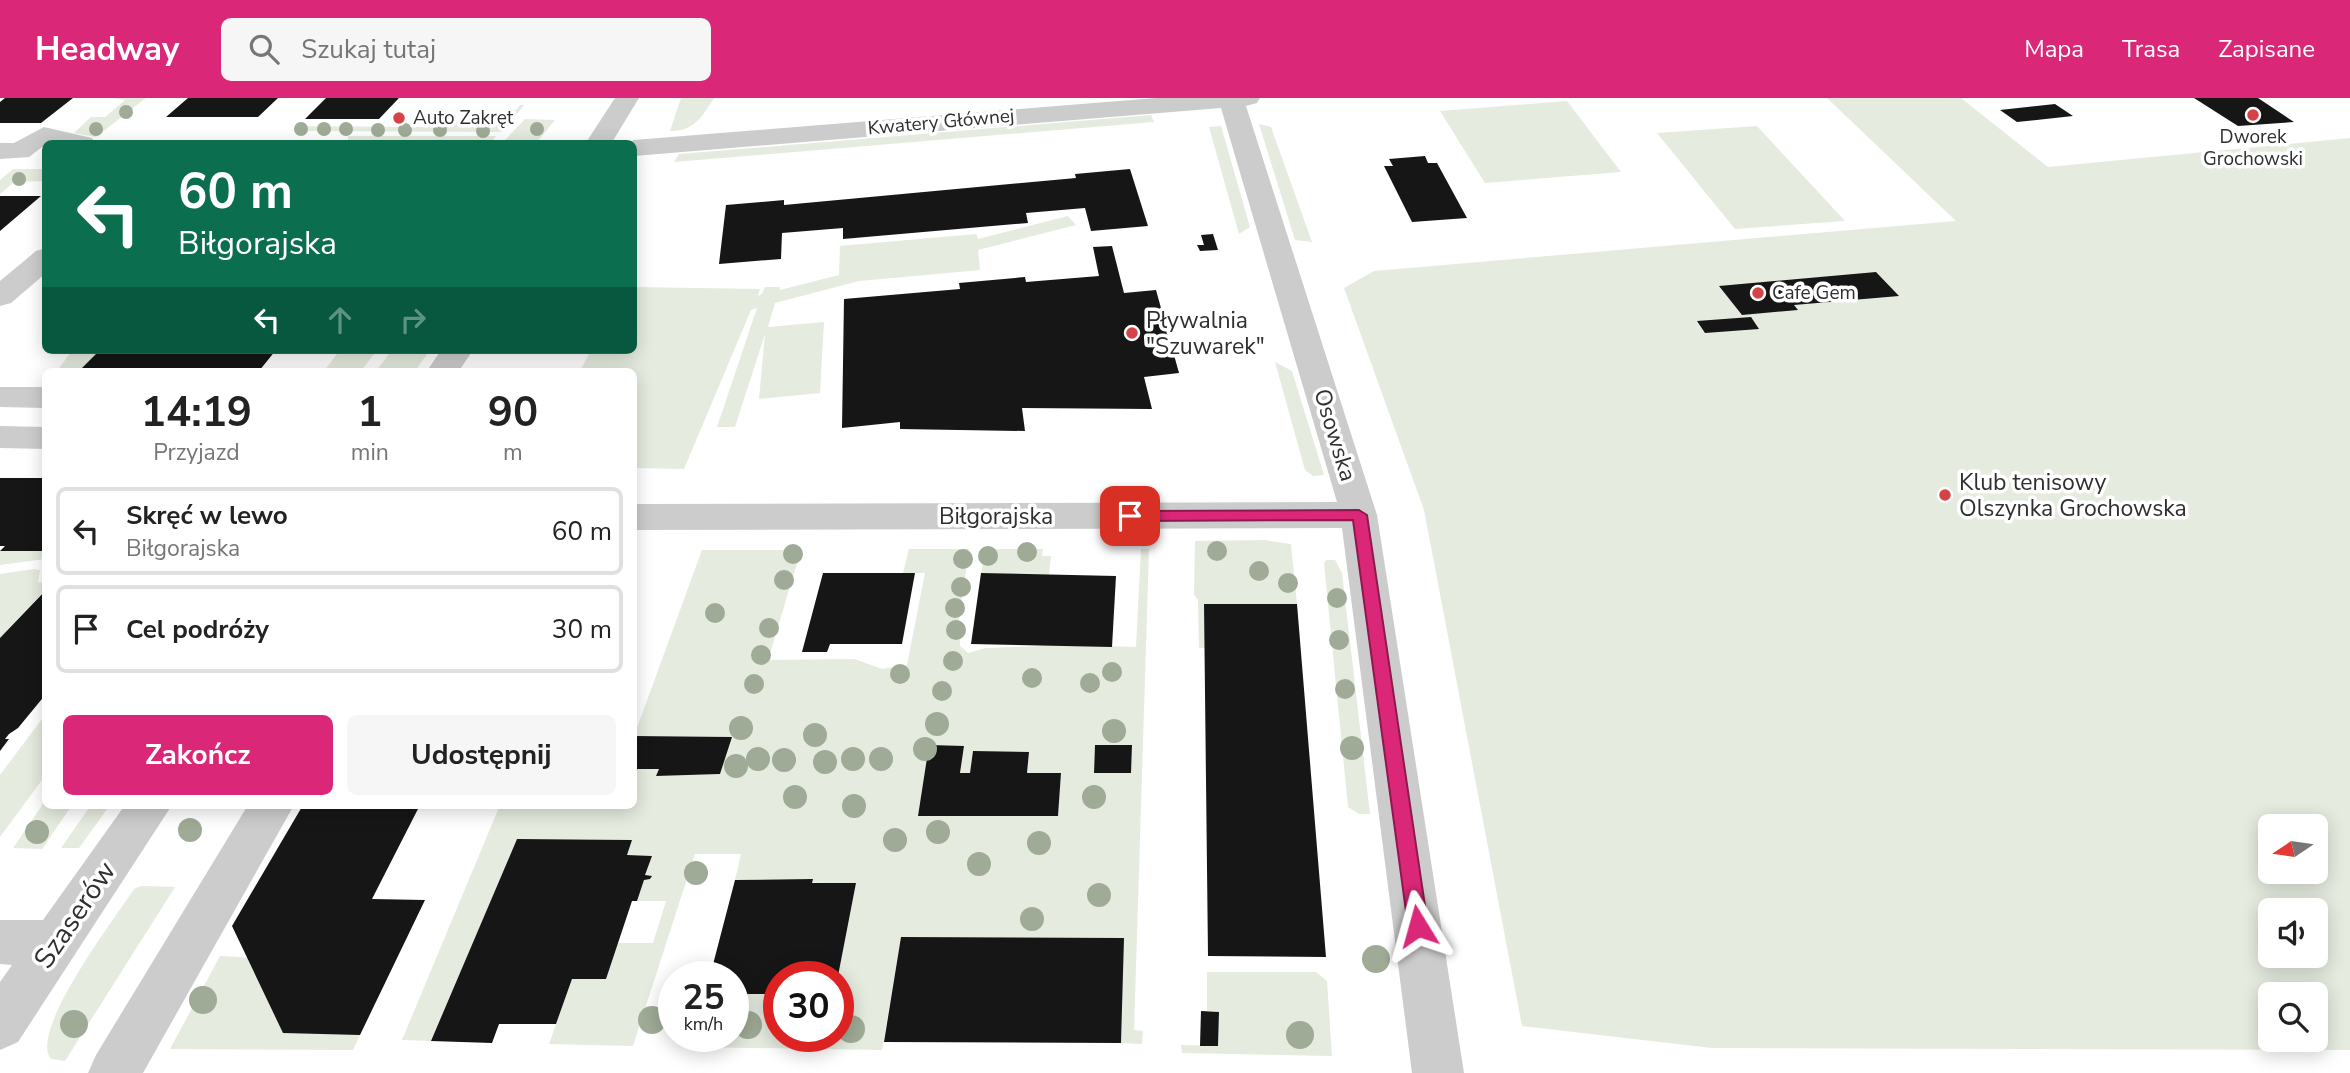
<!DOCTYPE html>
<html lang="pl">
<meta charset="utf-8">
<style>
:root{--surface:#fff;--page:#f6f6f6;--text:#222;--muted:#767676;--line:#e0e0e0;--accent:#db2777}
body{margin:0;font-family:"Nunito Sans",sans-serif;background:var(--page);color:var(--text);height:100vh;display:flex;flex-direction:column;font-size:26px;white-space:nowrap}
*{box-sizing:border-box;margin:0}
p{font-size:23px;color:var(--muted)}
.icon{flex:none;width:38px;height:38px;fill:none;stroke:currentColor;stroke-width:2;stroke-linecap:round;stroke-linejoin:round}
.map{position:relative;flex:1;overflow:hidden}
.details{position:absolute;left:42px;top:270px;width:595px;height:441px;display:flex;flex-direction:column;background:var(--surface);border-radius:10px;box-shadow:0 4px 18px #0003}
.details>*{flex:none}
.hud{position:absolute;left:42px;top:42px;width:595px;height:214px;border-radius:10px;box-shadow:0 4px 18px #0003;background:#0b6e4f;color:#fff;overflow:hidden}
.needle{width:46px;rotate:257deg}
.controls{position:absolute;left:2258px;top:716px;display:grid;gap:14px}
.controls a{display:grid;place-items:center;width:70px;height:70px;border-radius:10px;background:var(--surface);box-shadow:0 4px 18px #0003;font-size:35px}
.speed{position:absolute;left:658px;top:863px;display:flex;gap:14px;font-size:35px;font-weight:700;text-align:center}
.speed>*{display:grid;place-content:center;width:91px;height:91px;border-radius:50%;background:var(--surface);box-shadow:0 4px 18px #0003;line-height:1}
.speed small{font-size:18px;font-weight:400}
.speed .limit{border:10px solid #d22;background:#fff;color:#111}
.pin{position:absolute;display:grid;place-items:center;width:60px;height:60px;color:#fff;margin:-30px;border-radius:14px;box-shadow:0 4px 10px #0006}
.me{position:absolute;width:77px;margin:-38px;rotate:352deg;stroke-linejoin:round;filter:drop-shadow(0 0 5px #0008)}
.turn{display:flex;align-items:center;gap:24px;height:147px;padding:0 21px;font-size:32px}
.turn .icon{width:91px;height:91px;stroke-width:2.5}
.turn b{display:block;font-size:49px;line-height:60px}
.lanes{display:flex;align-items:center;height:66px;padding:0 21px;background:#0003;justify-content:center;gap:35px;direction:ltr}
.lanes .off{opacity:.35}
.eta{display:flex;justify-content:space-evenly;align-items:center;height:119px;text-align:center}
.eta b{font-size:42px;font-weight:700;line-height:49px}
.action{display:flex;gap:14px;margin-top:auto;padding:14px 21px}
.action a{flex:1;height:80px;border-radius:10px;background:var(--accent);color:#fff;font-size:28px;font-weight:700;line-height:80px;text-align:center}
.action a+a{background:var(--page);color:var(--text)}
ul{padding:0;list-style:none}
li{display:flex;align-items:center;gap:21px;height:88px;margin:0 14px 10px;padding:0 7px;border:4px solid var(--line);border-radius:10px}
li div{flex:1}
li b{display:block;font-size:26px}
li em{font-style:normal}
header{display:flex;align-items:center;gap:42px;box-sizing:border-box;height:98px;padding:0 35px;background:var(--accent);color:#fff}
header strong{font-size:33px}
nav{display:flex;gap:38px;margin-inline-start:auto;font-size:24px}
.search{width:490px;height:63px;background:var(--page);display:flex;align-items:center;gap:18px;box-sizing:border-box;padding:0 24px;border-radius:10px;color:var(--muted);font-size:26px}
.map>svg:first-child{display:block}
</style>
<header>
<strong>Headway</strong>
<div class="search"><svg class="icon" aria-label="search" viewBox="0 0 24 24"><circle cx="10" cy="10" r="6"/><path d="M15 15l6 6"/></svg>Szukaj tutaj</div>
<nav><a>Mapa</a><a>Trasa</a><a>Zapisane</a></nav>
</header>
<div class="map">
<svg width="2350" height="975" viewBox="0 0 2350 975">
<rect width="100%" height="100%" fill="#fff"/>
<path fill="#e5ebdf" fill-rule="evenodd" d="M115,0H146L96,39L74,35L91,19H105L125,2Z
M681,0H714C703,18 693,34 670,33Z
M1827,0H1961L2048,69L2350,40V952L1712,950L1522,928L1424,412L1344,190L1374,173L1956,123ZM2270,728H2315V774H2270ZM2270,812H2315V858H2270ZM2270,896H2315V942H2270Z
M1567,3L1621,74L1485,85L1440,13Z
M520,7H524L503,34L293,33L296,28L427,29L432,24H493L501,14L516,12Z
M1151,17L1154,24L674,64L679,56Z
M525,21L555,22L537,44L504,43Z
M1259,26L1271,29L1312,144L1295,142Z
M1221,28L1250,129L1239,136L1209,29Z
M1757,28L1845,123L1735,131L1657,35Z
M348,38H496L491,45H348Z
M13,71H45V83L14,84L0,96V82Z
M1068,118L1076,127L978,152L980,172L859,183L775,205L768,229L824,224L820,295L759,301L765,236L735,329H717L757,210L751,212L684,371L634,370V273H580L591,252H634V189L760,191L758,198L762,196L765,189H780V192L839,177L840,148L976,136L978,141Z
M340,252H377L361,273H324Z
M392,252H430L415,273H376Z
M71,254L97,255L82,272L186,273H57Z
M1275,264L1292,273L1324,377L1313,378L1305,372Z
M1264,442L1291,446L1297,506H1205V550H1199L1198,502L1194,497L1195,443Z
M909,451H969L959,522L960,548L968,555L986,550L1041,548L1042,546L1136,549L1141,451H1149L1134,932L1143,933L1142,946L1121,945L1123,840L901,839L882,952L693,949L695,938H733V895H779V938H838V878L856,786L735,782L741,756H695L633,948L549,946L572,881L618,845H653L666,803H637L644,782L651,779L645,777L652,758L627,757L632,742L517,741L431,943L402,942L500,707H634V671H659L657,678L720,676L731,639L634,638L702,452H801L768,562L855,561L882,571L907,567L925,475H903ZM1095,647H1132L1131,675L1094,674ZM929,648H964L960,675H970L973,653L1029,654L1027,675H1061L1058,718H918Z
M986,451H1043L1042,458H1051L1049,477L981,475Z
M45,453V461L0,467V453Z
M1326,462H1335L1342,475L1370,716H1359L1348,709L1324,465Z
M34,471L40,472L38,484L45,485V492L0,540V476Z
M45,617V678L0,739V677Z
M45,703L46,707H72L42,751L13,750Z
M91,707H110L79,750H61Z
M141,788L175,789L65,963L51,961C28,934 116,819 134,791Z
M220,858L257,860L360,937L353,952L170,951Z
M1207,874H1316L1327,883L1332,958L1182,955L1181,947L1218,948L1219,914L1207,913Z"/>
<path fill="#161616" d="M5,0H73L41,25H0V4Z
M188,0H278L258,19H166Z
M326,0H399L379,21H305Z
M2194,0H2258L2294,24L2238,28Z
M2055,6L2073,18L2017,24L2000,12Z
M1425,58L1428,65H1437L1467,120L1412,124L1384,68H1393L1389,61Z
M1130,71L1148,128L1091,133L1085,110L1026,115L1028,125L843,141V130L782,135L781,161L719,166L726,107L784,102V107L1076,80L1075,76Z
M0,98H41L0,133Z
M1213,136L1218,152L1200,153L1197,147H1204L1201,137Z
M1112,148L1124,195L1156,192L1179,275L1144,279L1152,311L1022,310L1025,333L900,331V324L842,330L844,201L960,191L959,185L1025,179L1026,184L1099,178L1093,149Z
M1876,174L1899,198L1794,207L1798,212L1742,217L1719,188Z
M1751,219L1759,231L1705,235L1697,223Z
M100,252H276L259,273L80,272Z
M0,380H46V453H0L5,448H0Z
M823,475H915L902,546H830L827,554H802Z
M981,475L1116,478L1112,549L971,546Z
M46,492V596L18,630L9,636L5,641H9L0,653V540Z
M1204,506H1297L1326,859L1208,858Z
M634,638L732,639L720,676L656,678L659,671H634Z
M929,647L964,648L960,675H970L973,653L1029,654L1027,675H1061L1058,718H918Z
M1095,647H1132L1131,675H1094Z
M303,707H420L372,801L425,802L360,937L283,935L232,828Z
M517,741L632,742L627,757L652,758L645,777L652,778L650,781L644,782L637,803H632L606,881H572L556,926H499L492,945L431,943Z
M813,781L812,785H856L838,878H779V896H733V878H710L735,782Z
M901,839L1124,840L1121,945L884,944Z
M1201,913L1219,914L1218,948H1200Z"/>
<g fill="none" stroke-linecap="round" stroke-linejoin="round">
<path fill="#ccc" fill-rule="evenodd" d="M615,0H639L611,46H585Z
M1156,0H1260L1257,5L1246,8L1377,417L1464,975H1412L1342,430L634,432V406L1337,404L1221,10L634,58V46H624L634,42Z
M44,29L92,40L96,46H46L29,59L0,61V45H14Z
M46,150V175L11,205L0,208V183L36,153Z
M441,252H473L459,273H427Z
M0,289H46V310L0,309Z
M0,328L46,329V351L0,350Z
M125,707H172L18,944L0,952V884L12,867L0,866V822H43Z
M248,707H294L143,975H88L96,957Z"/>
</g>
<g fill="#9fab96">
<circle cx="126" cy="14" r="7"/>
<circle cx="96" cy="31" r="7"/>
<circle cx="301" cy="31" r="7"/>
<circle cx="324" cy="31" r="7"/>
<circle cx="346" cy="31" r="7"/>
<circle cx="537" cy="31" r="7"/>
<circle cx="378" cy="32" r="7"/>
<circle cx="405" cy="32" r="7"/>
<circle cx="440" cy="32" r="7"/>
<circle cx="483" cy="33" r="7"/>
<circle cx="19" cy="81" r="7"/>
<circle cx="1217" cy="453" r="10"/>
<circle cx="1027" cy="454" r="10"/>
<circle cx="793" cy="456" r="10"/>
<circle cx="988" cy="458" r="10"/>
<circle cx="963" cy="461" r="10"/>
<circle cx="1259" cy="473" r="10"/>
<circle cx="784" cy="482" r="10"/>
<circle cx="1288" cy="485" r="10"/>
<circle cx="961" cy="489" r="10"/>
<circle cx="1337" cy="500" r="10"/>
<circle cx="955" cy="510" r="10"/>
<circle cx="715" cy="515" r="10"/>
<circle cx="769" cy="530" r="10"/>
<circle cx="956" cy="532" r="10"/>
<circle cx="1339" cy="542" r="10"/>
<circle cx="761" cy="557" r="10"/>
<circle cx="953" cy="563" r="10"/>
<circle cx="1112" cy="574" r="10"/>
<circle cx="900" cy="576" r="10"/>
<circle cx="1032" cy="580" r="10"/>
<circle cx="1090" cy="585" r="10"/>
<circle cx="754" cy="586" r="10"/>
<circle cx="1345" cy="591" r="10"/>
<circle cx="942" cy="593" r="10"/>
<circle cx="937" cy="626" r="12"/>
<circle cx="741" cy="630" r="12"/>
<circle cx="1114" cy="633" r="12"/>
<circle cx="815" cy="637" r="12"/>
<circle cx="1352" cy="650" r="12"/>
<circle cx="925" cy="651" r="12"/>
<circle cx="758" cy="661" r="12"/>
<circle cx="853" cy="661" r="12"/>
<circle cx="881" cy="661" r="12"/>
<circle cx="784" cy="662" r="12"/>
<circle cx="825" cy="664" r="12"/>
<circle cx="736" cy="668" r="12"/>
<circle cx="795" cy="699" r="12"/>
<circle cx="1094" cy="699" r="12"/>
<circle cx="854" cy="708" r="12"/>
<circle cx="190" cy="732" r="12"/>
<circle cx="37" cy="734" r="12"/>
<circle cx="938" cy="734" r="12"/>
<circle cx="895" cy="742" r="12"/>
<circle cx="1039" cy="745" r="12"/>
<circle cx="979" cy="766" r="12"/>
<circle cx="696" cy="775" r="12"/>
<circle cx="1099" cy="797" r="12"/>
<circle cx="1032" cy="821" r="12"/>
<circle cx="1376" cy="861" r="14"/>
<circle cx="203" cy="902" r="14"/>
<circle cx="652" cy="922" r="14"/>
<circle cx="74" cy="926" r="14"/>
<circle cx="748" cy="927" r="14"/>
<circle cx="851" cy="931" r="14"/>
<circle cx="1300" cy="937" r="14"/>
</g>
<path fill="#db2777" stroke="#8e194d" stroke-width="2" d="M1359,412L1367,417L1428,828L1425,834L1418,837L1411,834L1408,828L1353,422L1130,423L1122,418L1130,413Z"/>
<g fill="#d54348" stroke="#fff" stroke-width="2.5">
<circle cx="2253" cy="17" r="7"/>
<circle cx="399" cy="20" r="7"/>
<circle cx="1758" cy="195" r="7"/>
<circle cx="1132" cy="235" r="7"/>
<circle cx="1945" cy="397" r="7"/>
</g>
<g text-anchor="middle" dominant-baseline="central" stroke-width="7" stroke-linejoin="round" paint-order="stroke">
<g font-size="19" fill="#2f2f2f" stroke="#fff" text-anchor="start">
<text x="413" y="20">Auto Zakręt</text>
<text x="2253" y="39" text-anchor="middle">Dworek<tspan x="2253" dy="22">Grochowski</tspan></text>
<text x="1772" y="195">Cafe Gem</text>
</g>
<g font-size="19" fill="#2f2f2f" stroke="#fff">
<text transform="translate(941 24) rotate(-5)">Kwatery Głównej</text>
</g>
<g font-size="23" fill="#2f2f2f" stroke="#fff" text-anchor="start">
<text x="1146" y="222">Pływalnia<tspan x="1146" dy="26">"Szuwarek"</tspan></text>
<text x="1959" y="384">Klub tenisowy<tspan x="1959" dy="26">Olszynka Grochowska</tspan></text>
</g>
<g font-size="23" fill="#2f2f2f" stroke="#fff">
<text transform="translate(1335 337) rotate(73)">Osowska</text>
<text x="996" y="418">Biłgorajska</text>
</g>
<g font-size="28" fill="#2f2f2f" stroke="#fff">
<text transform="translate(75 817) rotate(-56)">Szaserów</text>
</g>
</g>
</svg>
<div class="controls">
<a><svg class="needle" viewBox="-14 -14 28 28"><path d="M0-13l5 13h-10z" fill="#e53935"/><path d="M0 13l5-13h-10z" fill="#767676"/></svg></a>
<a><svg class="icon" aria-label="sound" viewBox="0 0 24 24"><path d="M4 9h4l5-4v14l-5-4H4zM17 9q2 3 0 6"/></svg></a>
<a><svg class="icon" aria-label="search" viewBox="0 0 24 24"><circle cx="10" cy="10" r="6"/><path d="M15 15l6 6"/></svg></a>
</div>
<div class="speed"><div>25<small>km/h</small></div><div class="limit">30</div></div>
<div class="pin" style="left:1130px;top:418px;background:#d93025"><svg class="icon" aria-label="arrive" viewBox="0 0 24 24"><path d="M6 21V4h12l-3 4 3 4H6"/></svg></div>
<svg class="me" style="left:1418px;top:828px" viewBox="-20 -20 40 40"><path d="M0-17L14 15 0 8-14 15z" fill="#db2777" stroke="#fff" stroke-width="4"/></svg>
<div class="hud">
<div class="turn"><svg class="icon" aria-label="left" viewBox="0 0 24 24"><path d="M17 20v-9H6M10 6l-5 5 5 5"/></svg><div><b>60 m</b>Biłgorajska</div></div>
<div class="lanes"><svg class="icon" aria-label="left" viewBox="0 0 24 24"><path d="M17 20v-9H6M10 6l-5 5 5 5"/></svg><svg class="icon off" aria-label="ahead" viewBox="0 0 24 24"><path d="M12 20V5M6 11l6-6 6 6"/></svg><svg class="icon off" aria-label="right" viewBox="0 0 24 24"><path d="M7 20v-9h11M14 6l5 5-5 5"/></svg></div>
</div>
<section class="details">
<div class="eta">
<div><b>14:19</b><p>Przyjazd</p></div>
<div><b>1</b><p>min</p></div>
<div><b>90</b><p>m</p></div>
</div>
<ul>
<li><svg class="icon" aria-label="left" viewBox="0 0 24 24"><path d="M17 20v-9H6M10 6l-5 5 5 5"/></svg><div><b>Skręć w lewo</b><p>Biłgorajska</p></div><em>60 m</em></li>
<li><svg class="icon" aria-label="arrive" viewBox="0 0 24 24"><path d="M6 21V4h12l-3 4 3 4H6"/></svg><div><b>Cel podróży</b></div><em>30 m</em></li>
</ul>
<div class="action"><a>Zakończ</a><a>Udostępnij</a></div>
</section>
</div>
